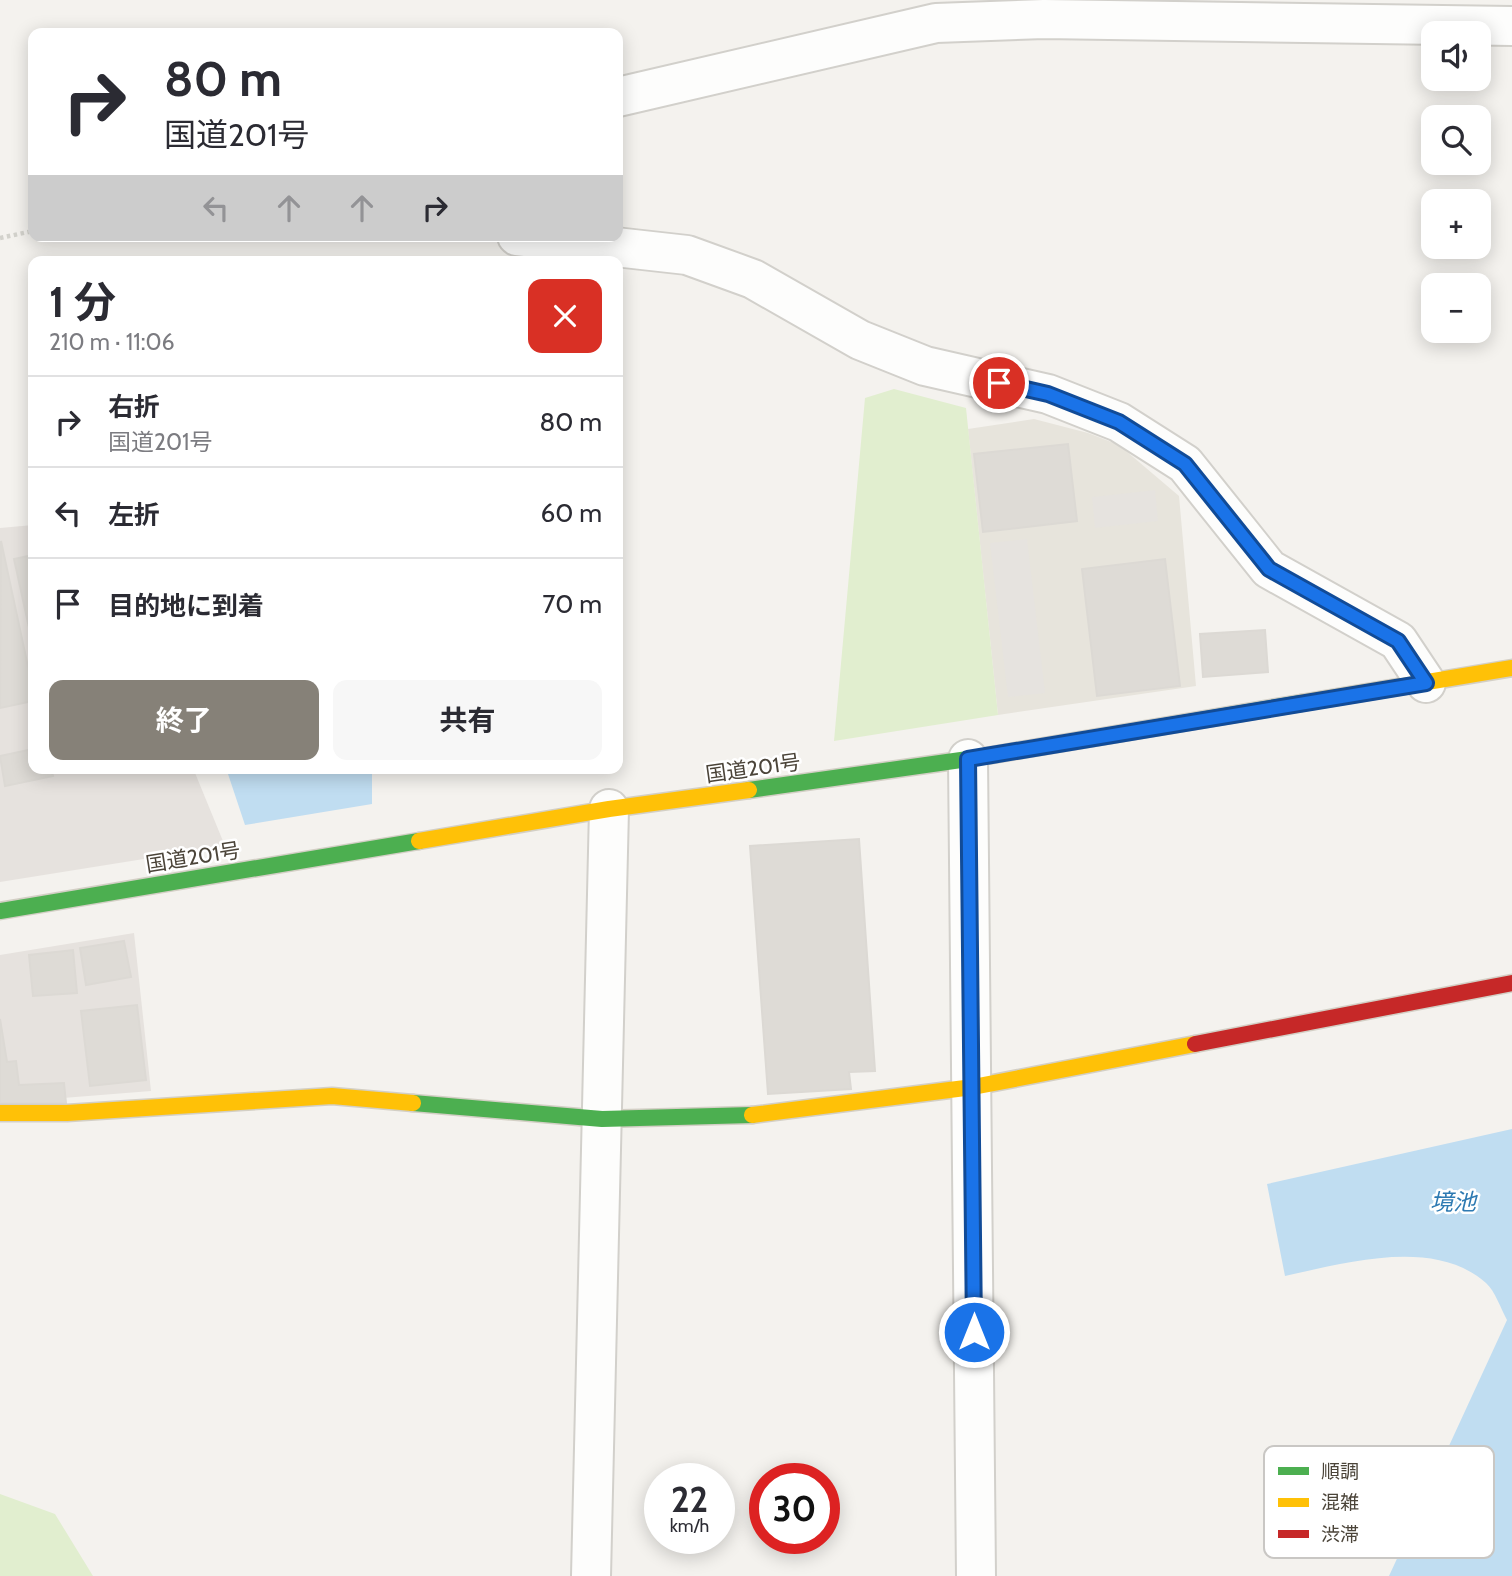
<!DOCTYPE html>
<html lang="ja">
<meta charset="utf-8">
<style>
:root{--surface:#fff;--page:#f7f7f7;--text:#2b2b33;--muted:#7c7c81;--line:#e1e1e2;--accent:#868178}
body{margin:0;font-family:Cabin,"Noto Sans JP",sans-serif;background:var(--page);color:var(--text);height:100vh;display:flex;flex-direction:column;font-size:26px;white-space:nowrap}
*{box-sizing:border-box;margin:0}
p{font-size:23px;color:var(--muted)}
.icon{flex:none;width:38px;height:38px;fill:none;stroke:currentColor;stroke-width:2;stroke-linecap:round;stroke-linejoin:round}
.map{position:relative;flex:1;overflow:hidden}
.drawer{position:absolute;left:28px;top:256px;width:595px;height:518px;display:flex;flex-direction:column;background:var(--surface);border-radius:14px;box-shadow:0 4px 18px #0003}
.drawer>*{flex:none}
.hud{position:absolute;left:28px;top:28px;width:595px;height:214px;border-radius:14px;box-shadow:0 4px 18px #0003;background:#fff;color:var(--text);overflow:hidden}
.fabs{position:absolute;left:1421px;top:21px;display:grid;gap:14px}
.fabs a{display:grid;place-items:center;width:70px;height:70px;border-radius:14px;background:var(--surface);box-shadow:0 4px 18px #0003;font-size:35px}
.speed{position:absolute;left:644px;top:1463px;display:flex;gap:14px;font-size:35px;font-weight:700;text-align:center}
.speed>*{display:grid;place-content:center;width:91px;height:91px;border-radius:50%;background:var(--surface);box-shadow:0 4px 18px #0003;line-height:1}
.speed small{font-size:18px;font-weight:400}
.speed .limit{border:10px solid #d22;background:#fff;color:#111}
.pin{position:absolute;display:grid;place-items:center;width:60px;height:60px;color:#fff;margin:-30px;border:4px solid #fff;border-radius:50%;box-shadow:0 2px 7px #0007}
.me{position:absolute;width:77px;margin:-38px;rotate:0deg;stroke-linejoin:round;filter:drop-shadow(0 0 5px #0008)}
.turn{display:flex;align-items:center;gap:24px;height:147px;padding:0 21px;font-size:32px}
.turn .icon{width:91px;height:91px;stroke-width:2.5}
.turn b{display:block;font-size:49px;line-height:60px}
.lanes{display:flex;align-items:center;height:66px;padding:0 21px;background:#0003;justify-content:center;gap:35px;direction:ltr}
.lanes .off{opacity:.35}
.round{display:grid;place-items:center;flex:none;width:74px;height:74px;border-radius:14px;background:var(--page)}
.head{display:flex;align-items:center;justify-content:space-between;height:119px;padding:0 21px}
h1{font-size:42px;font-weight:700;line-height:52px}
.action{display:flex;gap:14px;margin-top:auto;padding:14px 21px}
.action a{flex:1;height:80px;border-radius:14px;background:var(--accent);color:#fff;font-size:28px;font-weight:700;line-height:80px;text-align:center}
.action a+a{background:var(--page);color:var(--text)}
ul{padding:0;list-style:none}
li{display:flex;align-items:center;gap:21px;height:91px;padding:0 21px;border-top:2px solid var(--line)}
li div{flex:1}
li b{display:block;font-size:26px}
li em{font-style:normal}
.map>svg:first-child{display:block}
</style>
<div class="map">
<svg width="1512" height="1576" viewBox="0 0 1512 1576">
<rect width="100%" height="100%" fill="#f4f2ee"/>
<path fill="#e7e4dc" d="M1034,419L1088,433L1119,445L1179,496L1196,686L998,715L968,429Z"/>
<path fill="#e6e2de" d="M33,525V768H193L225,846L0,882V528Z
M134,933L151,1091L0,1103V955Z"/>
<path fill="#e1eecf" d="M894,389L966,408L998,715L834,741L865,398Z
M0,1494L55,1514L93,1576H0Z"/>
<path fill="#e6e3df" d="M1155,490L1158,521L1095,528L1092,497Z
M1027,539L1045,693L1008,697L990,543Z"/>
<path fill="#c0ddf1" d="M226,768H372V804L245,825Z
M1512,1129V1576H1389L1507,1320C1501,1309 1495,1291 1486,1283C1434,1237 1346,1263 1285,1276L1267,1184Z"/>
<path fill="#dedbd6" stroke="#dcd9d4" stroke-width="2" d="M1068,444L1077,521L983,532L974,454Z
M1,541L33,690V701L0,708Z
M33,555V646L14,559Z
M1165,559L1180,686L1097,696L1082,569Z
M1265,630L1268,672L1203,677L1200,634Z
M33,749V768H51L53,776L5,786L0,756Z
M859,839L875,1071L849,1072L851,1089L768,1094L750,846Z
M124,941L131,977L86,985L80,948Z
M73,950L77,993L33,996L29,955Z
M137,1005L146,1080L90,1086L81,1011Z
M0,1019L7,1062L16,1061L19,1085L64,1083L66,1103H0Z"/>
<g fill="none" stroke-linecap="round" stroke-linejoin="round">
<g stroke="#d2d0cb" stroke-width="42">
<path id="street" d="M618,97L936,23L1044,19L1512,26
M517,236L687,255L753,279L860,340L925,366L1048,394L1119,422L1185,464L1269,569L1398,641L1426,683
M968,759L976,1576
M591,1576L609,809"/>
</g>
<g stroke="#d3cfc5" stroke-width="19">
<path id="fast" d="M749,790L968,759L1301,703
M0,911L419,841
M413,1103L602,1119L752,1115"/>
</g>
<g stroke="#d3cfc5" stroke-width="19">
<path id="slow" d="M1301,703L1512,668
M419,841L609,809L749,790
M0,1113H67L332,1096L413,1103
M752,1115L973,1087L1195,1044"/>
</g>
<g stroke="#d3cfc5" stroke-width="19">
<path id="jam" d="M1195,1044L1512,983"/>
</g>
<path stroke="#d3d2cc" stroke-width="4.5" stroke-dasharray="3.5 3.5" stroke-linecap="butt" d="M0,238L33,231"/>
<use href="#street" stroke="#fdfdfc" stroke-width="38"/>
<use href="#fast" stroke="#4caf50" stroke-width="16"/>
<use href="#slow" stroke="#ffc107" stroke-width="16"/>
<use href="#jam" stroke="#c62828" stroke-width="16"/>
</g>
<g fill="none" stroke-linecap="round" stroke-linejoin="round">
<g stroke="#114b97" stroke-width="18">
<path id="route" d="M974,1332L968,759L1426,683L1398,641L1269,569L1185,464L1119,422L1048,394L999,383"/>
</g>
<use href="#route" stroke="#1a73e8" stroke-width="12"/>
</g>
<g text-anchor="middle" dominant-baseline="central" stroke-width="5" stroke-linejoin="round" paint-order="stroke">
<g font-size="21" fill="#4b4439" stroke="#fff">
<text transform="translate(753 768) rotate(-8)">国道201号</text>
<text transform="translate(193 857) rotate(-9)">国道201号</text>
</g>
<g font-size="23" font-style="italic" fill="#2e7ab2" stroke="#fff">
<text x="1453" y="1202">境池</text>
</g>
</g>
<rect x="1264" y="1446" width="230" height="112" rx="10" fill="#fff" stroke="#c9c7c4" stroke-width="2"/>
<rect x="1278" y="1467" width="31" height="8" fill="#4caf50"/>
<rect x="1278" y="1498" width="31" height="9" fill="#ffc107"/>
<rect x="1278" y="1530" width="31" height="8" fill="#c62828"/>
<g font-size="19" fill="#4b4439">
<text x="1321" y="1478">順調</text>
<text x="1321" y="1509">混雑</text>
<text x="1321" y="1541">渋滞</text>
</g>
</svg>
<div class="fabs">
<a><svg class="icon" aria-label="sound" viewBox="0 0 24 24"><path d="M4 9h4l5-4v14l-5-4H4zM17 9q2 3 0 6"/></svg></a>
<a><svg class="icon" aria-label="search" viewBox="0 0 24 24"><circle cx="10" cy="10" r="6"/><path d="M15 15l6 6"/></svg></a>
<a>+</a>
<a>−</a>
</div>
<div class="speed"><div>22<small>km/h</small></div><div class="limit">30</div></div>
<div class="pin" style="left:999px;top:383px;background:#d93025"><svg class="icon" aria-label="arrive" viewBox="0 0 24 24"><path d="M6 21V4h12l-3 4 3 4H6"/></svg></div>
<svg class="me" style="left:974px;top:1332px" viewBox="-20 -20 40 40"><circle r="17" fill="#1a73e8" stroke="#fff" stroke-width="3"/><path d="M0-11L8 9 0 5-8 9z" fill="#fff"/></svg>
<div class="hud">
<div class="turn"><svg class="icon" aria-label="right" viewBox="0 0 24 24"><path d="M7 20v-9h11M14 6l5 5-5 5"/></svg><div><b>80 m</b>国道201号</div></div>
<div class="lanes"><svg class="icon off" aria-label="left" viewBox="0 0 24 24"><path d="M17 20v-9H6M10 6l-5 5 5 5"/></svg><svg class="icon off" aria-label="ahead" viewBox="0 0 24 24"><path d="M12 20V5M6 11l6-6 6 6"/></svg><svg class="icon off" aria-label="ahead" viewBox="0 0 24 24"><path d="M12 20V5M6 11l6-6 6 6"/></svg><svg class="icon" aria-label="right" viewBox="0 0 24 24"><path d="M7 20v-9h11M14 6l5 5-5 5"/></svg></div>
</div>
<section class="drawer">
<div class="head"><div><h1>1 分</h1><p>210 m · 11:06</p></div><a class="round" style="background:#d93025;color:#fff"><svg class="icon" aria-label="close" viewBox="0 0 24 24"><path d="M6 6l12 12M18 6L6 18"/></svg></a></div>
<ul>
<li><svg class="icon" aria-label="right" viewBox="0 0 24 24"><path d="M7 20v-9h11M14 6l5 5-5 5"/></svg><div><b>右折</b><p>国道201号</p></div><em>80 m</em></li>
<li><svg class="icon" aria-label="left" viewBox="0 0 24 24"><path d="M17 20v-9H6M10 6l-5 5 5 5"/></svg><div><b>左折</b></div><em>60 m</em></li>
<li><svg class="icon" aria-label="arrive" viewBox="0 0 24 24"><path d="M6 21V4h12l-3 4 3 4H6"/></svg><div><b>目的地に到着</b></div><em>70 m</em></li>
</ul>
<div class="action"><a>終了</a><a>共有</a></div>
</section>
</div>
